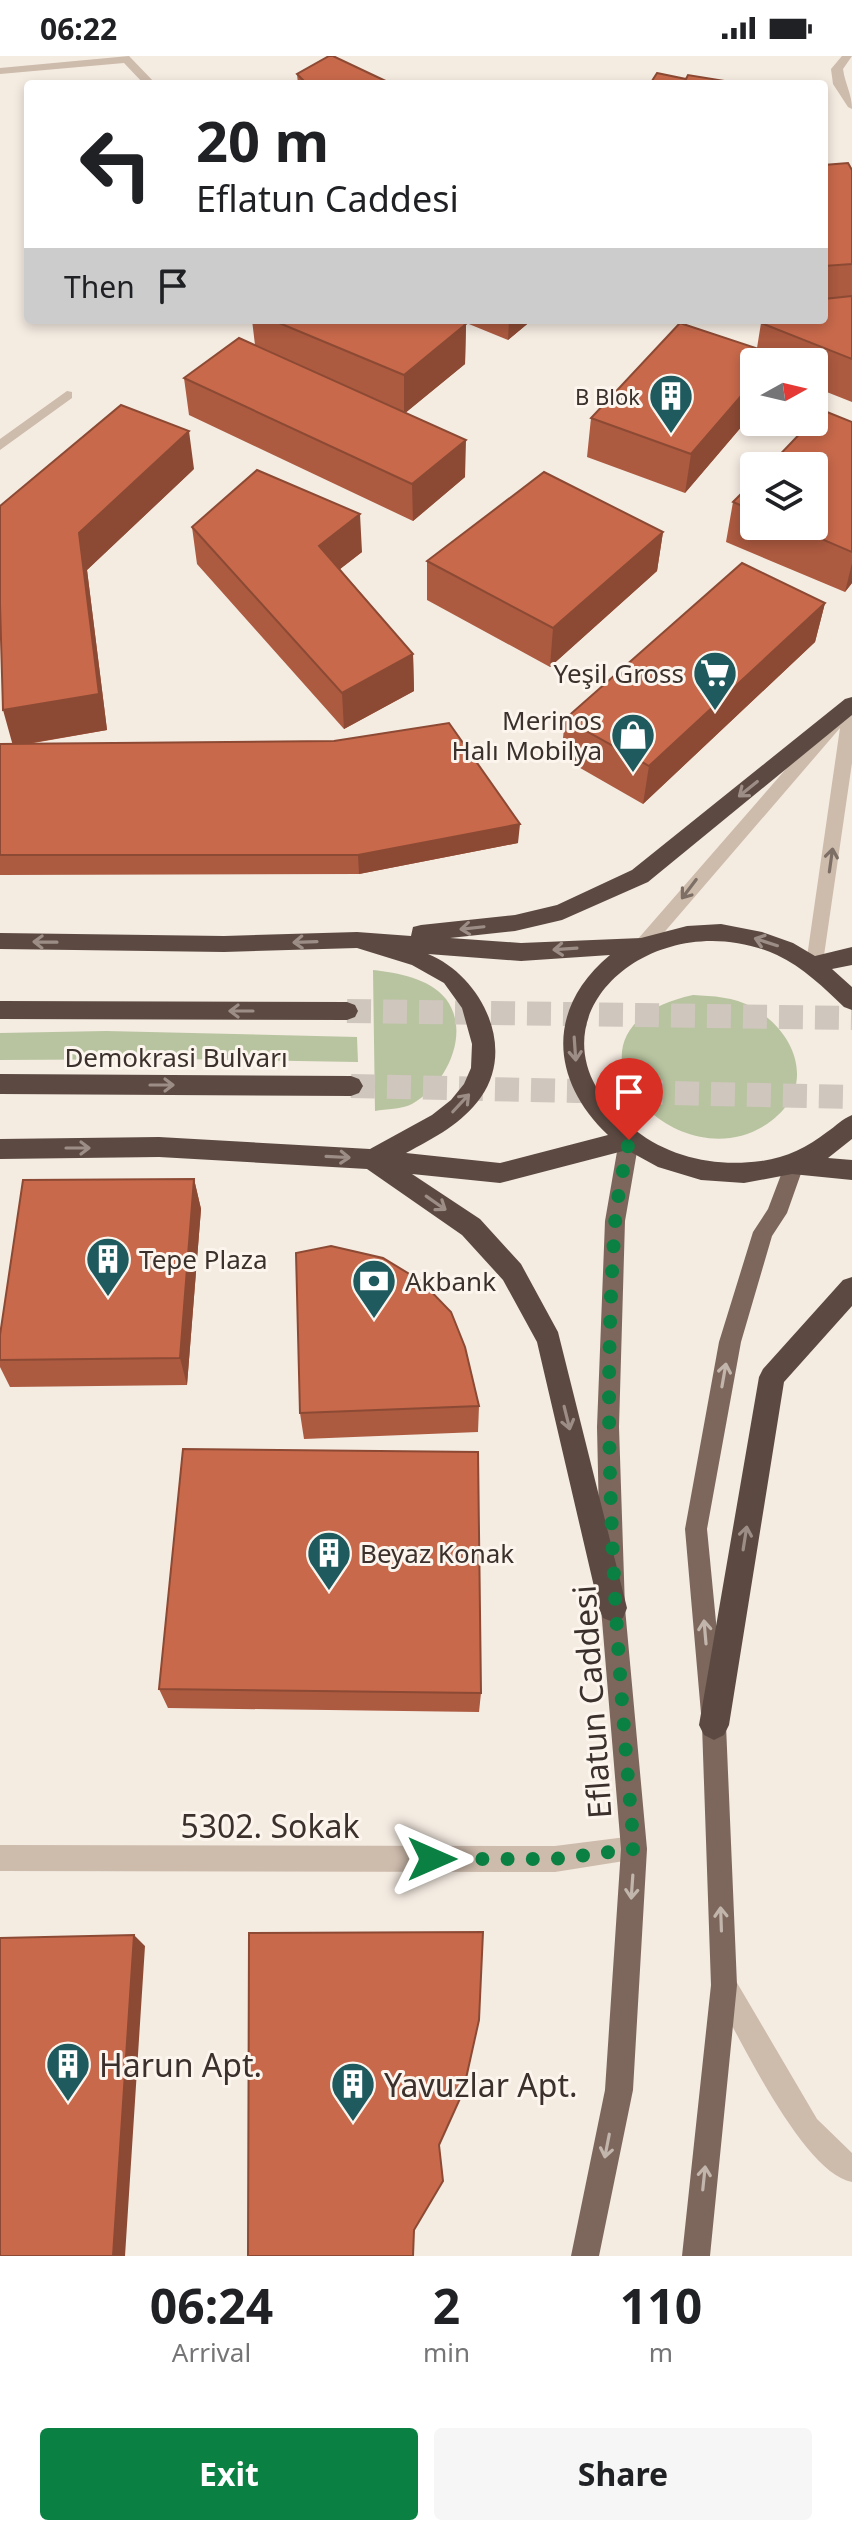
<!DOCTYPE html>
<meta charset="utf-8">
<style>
:root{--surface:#fff;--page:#f6f6f6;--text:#202124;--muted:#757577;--accent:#0b8043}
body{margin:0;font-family:"Noto Sans",sans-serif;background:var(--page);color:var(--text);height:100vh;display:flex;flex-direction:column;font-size:30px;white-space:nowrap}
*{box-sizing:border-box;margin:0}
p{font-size:26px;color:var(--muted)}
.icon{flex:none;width:44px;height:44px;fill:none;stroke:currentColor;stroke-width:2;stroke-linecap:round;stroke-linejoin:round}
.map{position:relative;height:2200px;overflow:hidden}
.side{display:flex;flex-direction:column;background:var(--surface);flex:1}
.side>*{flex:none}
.guide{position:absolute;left:24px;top:24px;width:804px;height:244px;border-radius:8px;box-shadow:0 4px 12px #0003;background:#fff;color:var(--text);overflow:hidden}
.needle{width:52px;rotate:82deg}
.controls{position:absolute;left:740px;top:292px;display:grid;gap:16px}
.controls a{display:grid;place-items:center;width:88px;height:88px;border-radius:8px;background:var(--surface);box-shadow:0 4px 12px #0003;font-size:40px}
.pin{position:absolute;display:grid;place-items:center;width:68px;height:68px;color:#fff;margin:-82px -34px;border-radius:50% 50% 50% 0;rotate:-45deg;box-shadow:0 0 8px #0007}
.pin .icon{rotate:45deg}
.me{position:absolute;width:88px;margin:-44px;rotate:90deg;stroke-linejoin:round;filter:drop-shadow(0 0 6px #0008)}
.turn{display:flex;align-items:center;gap:28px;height:168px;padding:0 40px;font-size:36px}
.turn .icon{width:104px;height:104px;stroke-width:2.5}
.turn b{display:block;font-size:56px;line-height:68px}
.then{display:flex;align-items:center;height:76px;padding:0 40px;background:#0003;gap:16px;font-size:30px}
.eta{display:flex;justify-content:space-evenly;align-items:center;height:136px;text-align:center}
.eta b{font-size:48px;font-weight:700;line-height:56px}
.button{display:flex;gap:16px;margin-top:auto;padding:16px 40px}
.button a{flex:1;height:92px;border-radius:8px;background:var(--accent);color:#fff;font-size:32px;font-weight:700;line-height:92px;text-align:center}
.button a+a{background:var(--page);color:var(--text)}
.status{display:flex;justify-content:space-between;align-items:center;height:56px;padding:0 40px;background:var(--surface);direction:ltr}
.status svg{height:22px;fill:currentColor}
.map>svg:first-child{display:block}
</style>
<div class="status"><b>06:22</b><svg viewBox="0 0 49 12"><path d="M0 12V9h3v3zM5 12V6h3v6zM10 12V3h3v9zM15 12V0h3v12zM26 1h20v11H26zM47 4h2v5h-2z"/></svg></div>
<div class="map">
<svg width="852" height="2200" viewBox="0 0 852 2200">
<rect width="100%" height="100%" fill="#f4ebe1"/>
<path fill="#b8c4a0" d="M373,914C398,917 429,922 446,943C472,978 445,1030 412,1048C402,1053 386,1053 375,1055Z
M693,939C713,940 734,941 752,951C798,977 818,1034 767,1068C672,1131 537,973 693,939Z
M106,975L357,981L358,1006L175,1003L0,1004V977Z"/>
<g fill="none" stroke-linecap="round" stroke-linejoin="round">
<path stroke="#cfc6bd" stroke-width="24" stroke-dasharray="24 12" stroke-linecap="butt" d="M347,955L852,962
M351,1030L852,1041"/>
<path fill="#cdbbac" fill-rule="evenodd" d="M129,0L156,28H144L124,7L0,18V12Z
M842,0H852L843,13C845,28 852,38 852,53L848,51L833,28L831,13Z
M67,335L72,336V342L0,394V383Z
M852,642V707L822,913L815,915L806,908L840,672L649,894H637L634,889L637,884L846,644Z
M634,1780L643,1784L647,1793L643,1802L555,1816L0,1815V1789L555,1790Z
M724,1916L733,1920L817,2063L852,2097V2126C803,2117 740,1982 715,1938L711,1929L715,1920Z"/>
<path fill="#7d675c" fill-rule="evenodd" d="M629,1076L636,1078L639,1084L625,1165L619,1371L625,1552L647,1793L633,2034L599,2200H571L605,2034L621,1793L601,1552L597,1371L605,1165L619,1084L622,1078Z
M794,1101L801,1103L804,1109L787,1157L772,1180L741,1286L707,1473L726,1669L737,1929L710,2200H682L711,1929L702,1669L685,1473L719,1286L753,1176L768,1153L787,1103Z"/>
<path fill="#5c4a42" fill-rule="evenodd" d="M852,641V659L648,826L562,864L515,875L450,882L521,887L641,882L687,870L721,868L762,876L793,887L815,900L852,891V909L832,913L852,931V954L844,951C824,932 803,911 777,899C648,841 506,974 635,1074C671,1102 716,1111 761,1105C786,1102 808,1091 827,1076C836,1070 842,1063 852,1059V1083L828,1102L852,1104V1124L792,1118L744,1127L701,1124L658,1111L627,1094L500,1127L412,1118L480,1163L521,1208L558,1276L627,1552L623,1562L613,1566L603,1562L599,1552L537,1286L503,1224L462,1179L367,1113L159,1101L0,1103V1083L159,1081L370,1093L432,1059L451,1044L464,1028L471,1012L472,988L462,952L444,927L412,909L357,892L224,896L0,893V877L224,880L357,876L411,880L413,871L421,869L515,859L557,849L632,814L845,643ZM428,898L521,905L610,899C546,952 550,1024 608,1079L500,1107L406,1097C434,1082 463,1067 481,1041C517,990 480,919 428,898Z
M0,945L347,946L355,949L358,955L355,961L347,964L0,963Z
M0,1018L351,1020L359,1023L363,1030L359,1037L351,1040L0,1038Z
M852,1221V1250L784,1326L729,1669L724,1679L714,1684L704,1679L699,1669L759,1321L763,1313L843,1224Z"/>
</g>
<path fill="#ac5a40" d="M297,18L392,28H298Z
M824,109L852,114V346L814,331V306H754V356L685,437L587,401L591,362L757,292L761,267L824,264Z
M252,264H454L466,268L465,308L405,357L465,421L413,465L189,359L184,322L255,289Z
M459,264H532L508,284Z
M852,366V527L845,536L726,486L733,446L754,425V470H814Z
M194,413L87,514L107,674L28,688L518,787L359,818L0,819V688H13L0,548Z
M192,471L362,496L340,513L413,598L414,635L344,673L197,508Z
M663,476L657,515L550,611L427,544V505Z
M825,547L815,586L643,748L561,701L565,663Z
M194,1123L201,1153L187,1329L10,1331L0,1311V1279Z
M479,1350L478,1376L304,1383L300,1357Z
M159,1633L481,1637L479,1656L168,1652Z"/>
<path fill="#8c4a34" d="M509,264H532L508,284Z
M466,268L465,308L404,358V319Z
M754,325V356L685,437L691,398Z
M189,375L194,413L87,514L107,674L13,690L3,654L79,477Z
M466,384L465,421L413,465L412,428Z
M360,458L362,496L322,527L319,490Z
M663,476L657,515L550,611L553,572Z
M852,507V527L845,536Z
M825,547L815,586L643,748L649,710Z
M413,598L414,635L344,673L342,637Z
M520,768L518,787L359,818L358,799Z
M194,1123L201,1153L187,1329L180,1302Z
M134,1879L145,1890L125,2200H113Z"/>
<path fill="#c8694b" stroke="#8c4a34" stroke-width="2" d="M329,0H333L392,28H301L305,26L297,18Z
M657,17L686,23L688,19L743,28H650Z
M848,107L852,114V208L824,210V109Z
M852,240V303L761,267L765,264H824V243Z
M272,264H454L466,268L404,319Z
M680,267L777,299L770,306H754V325L691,398L591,362Z
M239,282L466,384L412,428L184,322Z
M121,349L189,375L79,477L99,638L3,654L0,548V450Z
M822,354L852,366V496L791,470H814V410H769L811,366H814V363Z
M257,414L360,458L319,490L413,598L342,637L192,471Z
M544,416L663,476L553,572L427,505Z
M754,425V455L733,446Z
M742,507L825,547L649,710L565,663Z
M449,667L520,768L358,799H0V688L334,685Z
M194,1123L180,1302L0,1304V1279L23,1124Z
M331,1190L383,1202L421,1225L451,1256L465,1291L479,1350L300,1357L296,1197Z
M183,1393L478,1396L481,1637L159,1633Z
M483,1876L479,1964L463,2036L439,2089L443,2125L414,2174L413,2200H248L249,1877Z
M134,1879L113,2200H0V1882Z"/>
<defs><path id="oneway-shaft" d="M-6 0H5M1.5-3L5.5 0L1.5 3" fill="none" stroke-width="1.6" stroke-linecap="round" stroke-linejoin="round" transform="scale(2)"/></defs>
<g stroke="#9c8e87">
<use href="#oneway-shaft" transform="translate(748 733) rotate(141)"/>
<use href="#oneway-shaft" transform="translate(472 872) rotate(174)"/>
<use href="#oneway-shaft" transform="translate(45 886) rotate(-179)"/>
<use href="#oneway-shaft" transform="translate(305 886) rotate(178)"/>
<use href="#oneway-shaft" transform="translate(766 886) rotate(-162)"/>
<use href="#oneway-shaft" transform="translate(565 893) rotate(176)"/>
<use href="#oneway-shaft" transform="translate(241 955) rotate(-180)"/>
<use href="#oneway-shaft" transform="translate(575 993) rotate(86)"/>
<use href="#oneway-shaft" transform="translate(162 1029)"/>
<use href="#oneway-shaft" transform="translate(461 1047) rotate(-47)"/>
<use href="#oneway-shaft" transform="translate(78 1092)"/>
<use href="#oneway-shaft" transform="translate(338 1101) rotate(3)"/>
<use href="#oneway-shaft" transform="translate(436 1147) rotate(35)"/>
<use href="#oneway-shaft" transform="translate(567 1362) rotate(76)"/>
<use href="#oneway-shaft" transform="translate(745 1482) rotate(-81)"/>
</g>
<g stroke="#7d6f65">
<use href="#oneway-shaft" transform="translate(831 804) rotate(-82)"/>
<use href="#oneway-shaft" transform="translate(689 833) rotate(127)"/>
</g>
<g stroke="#c2b5ac">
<use href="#oneway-shaft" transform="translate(724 1319) rotate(-80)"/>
<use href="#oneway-shaft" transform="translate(705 1576) rotate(-95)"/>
<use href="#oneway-shaft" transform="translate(632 1831) rotate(94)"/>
<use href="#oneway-shaft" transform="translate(721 1863) rotate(-92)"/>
<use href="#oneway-shaft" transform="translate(607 2090) rotate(101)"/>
<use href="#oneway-shaft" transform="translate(704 2122) rotate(-84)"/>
</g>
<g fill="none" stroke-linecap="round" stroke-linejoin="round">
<path stroke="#0b8043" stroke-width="14" stroke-dasharray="0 25.2" d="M432,1803H555L634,1793C616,1584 600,1377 615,1168C617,1140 624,1111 629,1084"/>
</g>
<defs>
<g id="building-pin" transform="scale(2.3)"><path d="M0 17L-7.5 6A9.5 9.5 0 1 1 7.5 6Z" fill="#1f5a5e" stroke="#fbf5ee"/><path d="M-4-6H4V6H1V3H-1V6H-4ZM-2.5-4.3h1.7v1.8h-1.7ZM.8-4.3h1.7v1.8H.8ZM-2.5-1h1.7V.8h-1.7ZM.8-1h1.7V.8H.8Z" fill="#fff"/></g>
<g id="supermarket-pin" transform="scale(2.3)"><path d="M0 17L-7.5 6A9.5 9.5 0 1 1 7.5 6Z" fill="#1f5a5e" stroke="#fbf5ee"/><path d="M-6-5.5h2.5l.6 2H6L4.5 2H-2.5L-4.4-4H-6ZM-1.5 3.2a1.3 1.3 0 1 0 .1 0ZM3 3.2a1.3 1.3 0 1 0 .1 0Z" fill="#fff"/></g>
<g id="shop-pin" transform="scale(2.3)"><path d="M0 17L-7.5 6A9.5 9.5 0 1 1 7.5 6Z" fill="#1f5a5e" stroke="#fbf5ee"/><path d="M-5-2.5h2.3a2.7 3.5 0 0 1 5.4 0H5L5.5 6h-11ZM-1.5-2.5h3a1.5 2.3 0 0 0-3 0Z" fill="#fff"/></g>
<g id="bank-pin" transform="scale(2.3)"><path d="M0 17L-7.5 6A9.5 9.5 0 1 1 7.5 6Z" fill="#1f5a5e" stroke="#fbf5ee"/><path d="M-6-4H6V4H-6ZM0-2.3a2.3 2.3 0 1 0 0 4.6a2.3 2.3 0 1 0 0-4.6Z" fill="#fff"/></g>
</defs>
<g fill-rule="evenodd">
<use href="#building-pin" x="671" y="340"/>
<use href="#supermarket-pin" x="715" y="617"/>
<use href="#shop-pin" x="633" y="679"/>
<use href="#building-pin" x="108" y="1203"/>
<use href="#bank-pin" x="374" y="1225"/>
<use href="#building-pin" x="329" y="1497"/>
<use href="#building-pin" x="68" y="2008"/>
<use href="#building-pin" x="353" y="2028"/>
</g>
<g text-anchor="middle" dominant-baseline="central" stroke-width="6" stroke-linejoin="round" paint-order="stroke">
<g font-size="22" fill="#3b302b" stroke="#fbf5ee" text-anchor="end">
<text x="640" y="340">B Blok</text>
</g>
<g font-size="26" fill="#3b302b" stroke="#fbf5ee" text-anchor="start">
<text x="684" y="617" text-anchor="end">Yeşil Gross</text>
<text x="602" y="664" text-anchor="end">Merinos<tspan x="602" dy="30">Halı Mobilya</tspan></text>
<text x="139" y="1203">Tepe Plaza</text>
<text x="405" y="1225">Akbank</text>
<text x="360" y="1497">Beyaz Konak</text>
</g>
<g font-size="26" fill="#3b302b" stroke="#fbf5ee">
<text x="176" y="1001">Demokrasi Bulvarı</text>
</g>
<g font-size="32" fill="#3b302b" stroke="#fbf5ee">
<text transform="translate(591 1646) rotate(-94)">Eflatun Caddesi</text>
<text x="270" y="1769">5302. Sokak</text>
</g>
<g font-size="32" fill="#3b302b" stroke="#fbf5ee" text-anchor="start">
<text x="99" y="2008">Harun Apt.</text>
<text x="384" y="2028">Yavuzlar Apt.</text>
</g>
</g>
</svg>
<div class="controls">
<a><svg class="needle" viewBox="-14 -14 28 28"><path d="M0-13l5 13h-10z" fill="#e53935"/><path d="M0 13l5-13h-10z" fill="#757577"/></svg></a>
<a><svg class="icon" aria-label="layers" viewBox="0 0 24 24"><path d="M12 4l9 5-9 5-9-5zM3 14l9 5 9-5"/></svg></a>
</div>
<div class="pin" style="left:629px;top:1084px;background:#d93025"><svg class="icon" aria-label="arrive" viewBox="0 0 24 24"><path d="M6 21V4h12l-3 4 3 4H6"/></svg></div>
<svg class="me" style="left:432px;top:1803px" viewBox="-20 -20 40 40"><path d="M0-17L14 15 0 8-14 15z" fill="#0b8043" stroke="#fff" stroke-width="4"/></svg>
<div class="guide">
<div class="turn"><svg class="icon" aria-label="left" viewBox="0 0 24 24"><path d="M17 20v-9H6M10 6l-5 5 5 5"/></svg><div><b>20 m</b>Eflatun Caddesi</div></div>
<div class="then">Then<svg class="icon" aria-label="arrive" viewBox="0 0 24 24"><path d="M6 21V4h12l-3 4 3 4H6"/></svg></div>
</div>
</div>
<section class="side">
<div class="eta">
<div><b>06:24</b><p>Arrival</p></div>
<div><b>2</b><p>min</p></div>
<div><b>110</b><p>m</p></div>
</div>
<div class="button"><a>Exit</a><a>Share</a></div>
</section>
